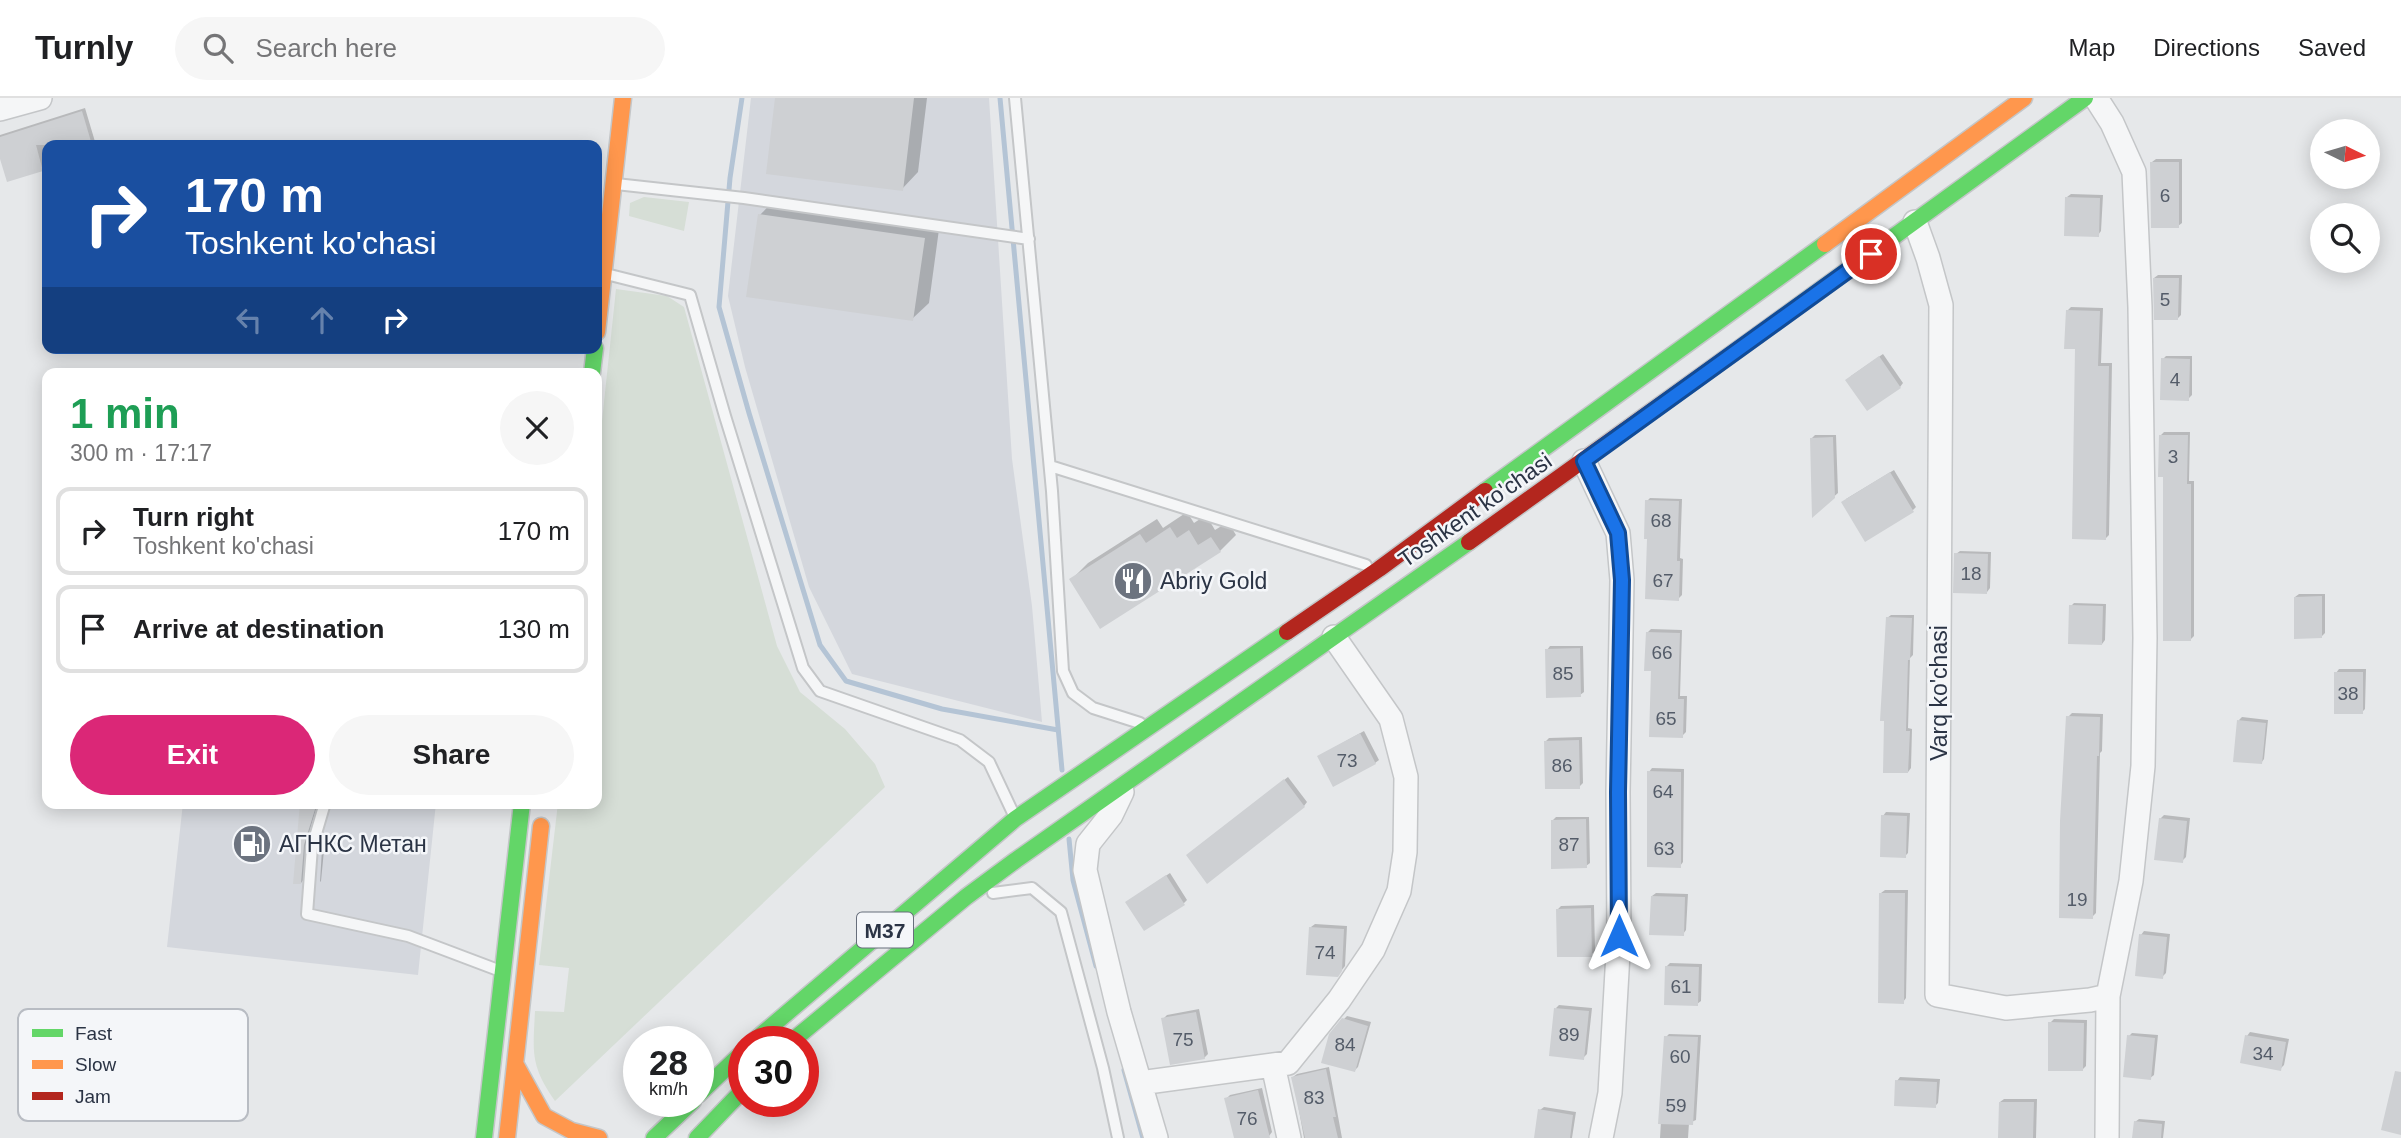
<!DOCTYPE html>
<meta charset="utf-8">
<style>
:root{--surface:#fff;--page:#f6f6f6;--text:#202124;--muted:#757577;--line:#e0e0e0;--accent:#db2777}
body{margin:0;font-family:Helvetica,sans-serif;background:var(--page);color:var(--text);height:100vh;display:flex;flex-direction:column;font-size:26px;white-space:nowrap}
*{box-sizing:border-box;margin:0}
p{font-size:23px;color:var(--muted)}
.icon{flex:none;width:38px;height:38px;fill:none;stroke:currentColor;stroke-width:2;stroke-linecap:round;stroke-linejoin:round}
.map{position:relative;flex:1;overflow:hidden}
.sheet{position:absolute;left:42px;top:270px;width:560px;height:441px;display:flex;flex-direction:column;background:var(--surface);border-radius:14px;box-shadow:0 4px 18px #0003}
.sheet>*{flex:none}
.guide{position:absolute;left:42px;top:42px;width:560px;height:214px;border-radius:14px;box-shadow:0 4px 18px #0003;background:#1a4fa0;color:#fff;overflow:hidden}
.needle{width:46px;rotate:95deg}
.buttons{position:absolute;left:2310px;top:21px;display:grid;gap:14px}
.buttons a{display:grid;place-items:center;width:70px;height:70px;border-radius:50%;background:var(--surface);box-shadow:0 4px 18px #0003;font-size:35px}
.speed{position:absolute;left:623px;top:928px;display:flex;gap:14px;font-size:35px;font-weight:700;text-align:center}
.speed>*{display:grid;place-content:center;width:91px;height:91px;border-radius:50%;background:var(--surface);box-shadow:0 4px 18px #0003;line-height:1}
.speed small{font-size:18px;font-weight:400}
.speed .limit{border:10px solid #d22;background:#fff;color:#111}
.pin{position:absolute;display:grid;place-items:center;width:60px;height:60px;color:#fff;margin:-30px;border:4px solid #fff;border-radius:50%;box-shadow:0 2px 7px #0007}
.me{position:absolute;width:77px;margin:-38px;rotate:0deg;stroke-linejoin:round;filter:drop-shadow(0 0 5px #0008)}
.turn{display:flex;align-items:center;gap:24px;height:147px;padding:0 28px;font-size:32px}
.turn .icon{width:91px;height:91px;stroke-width:2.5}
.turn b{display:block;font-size:49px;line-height:60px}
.lanes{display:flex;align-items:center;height:66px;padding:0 28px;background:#0003;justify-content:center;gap:35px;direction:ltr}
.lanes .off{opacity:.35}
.round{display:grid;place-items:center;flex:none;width:74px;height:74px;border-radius:37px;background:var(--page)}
.summary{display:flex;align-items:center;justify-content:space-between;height:119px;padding:0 28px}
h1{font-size:42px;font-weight:700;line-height:52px;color:#1e9e55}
.button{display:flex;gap:14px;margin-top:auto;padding:14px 28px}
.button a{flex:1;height:80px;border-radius:42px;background:var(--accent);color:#fff;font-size:28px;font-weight:700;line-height:80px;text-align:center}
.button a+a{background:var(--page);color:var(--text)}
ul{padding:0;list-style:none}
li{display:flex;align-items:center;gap:21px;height:88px;margin:0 14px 10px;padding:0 14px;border:4px solid var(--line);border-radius:14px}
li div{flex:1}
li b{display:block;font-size:26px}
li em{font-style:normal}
header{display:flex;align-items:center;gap:42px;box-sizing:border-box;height:98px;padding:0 35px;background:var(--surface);border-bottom:2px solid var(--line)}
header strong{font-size:33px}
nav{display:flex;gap:38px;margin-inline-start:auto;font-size:24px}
.search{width:490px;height:63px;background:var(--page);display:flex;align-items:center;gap:18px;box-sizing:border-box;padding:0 24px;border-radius:38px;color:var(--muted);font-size:26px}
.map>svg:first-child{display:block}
</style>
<header>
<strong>Turnly</strong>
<div class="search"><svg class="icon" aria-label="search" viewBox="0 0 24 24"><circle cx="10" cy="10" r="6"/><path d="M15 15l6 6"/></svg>Search here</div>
<nav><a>Map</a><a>Directions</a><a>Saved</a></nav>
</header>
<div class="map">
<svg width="2401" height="1040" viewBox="0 0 2401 1040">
<rect width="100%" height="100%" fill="#e6e8ea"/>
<path fill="#d4d7dd" d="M751,0H989L1012,361L1032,508L1042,624L852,576L809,489L745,269L728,198Z
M183,705H436L418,877L167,849Z"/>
<path fill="#d6ded6" d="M644,99L689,104L684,133L629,118L630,105Z
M616,191L667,198L684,209L777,548L800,594L845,631L875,666L885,689L555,1003C530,967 533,955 535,913L564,914L569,870L539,867L558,705H597V370Z"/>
<path fill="#0003" d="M777,0H927L918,74L902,91Z
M85,10L96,47H47V69L8,82L0,55V37Z
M2156,61H2182V125L2178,128L2152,64Z
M2071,96L2103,97L2101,133L2098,137L2067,99Z
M776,100L940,124L929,205L912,221L760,117Z
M2158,177H2182L2181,217L2178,220L2154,180Z
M2071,209L2103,210L2101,265H2112L2109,437L2105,441L2077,250L2067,213Z
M1883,256L1903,285L1900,289L1851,278Z
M2166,258H2192V297L2188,301L2163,261Z
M2164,334H2190L2189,383H2194V538L2190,542L2164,377L2161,337Z
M1815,337H1836L1838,395L1814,416L1811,341Z
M1894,372L1916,409L1913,412L1846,401Z
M1650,400L1682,401L1680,460L1683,461L1682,497L1678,501L1649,440L1647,403Z
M1187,414L1194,425L1206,417L1215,432L1228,424L1236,437L1220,453L1071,482L1088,465L1157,421L1163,430Z
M1960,453L1991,454L1990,490L1987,494L1956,456Z
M2299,496H2325V535L2321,539L2295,499Z
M2074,505L2106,506L2105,542L2102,546L2071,508Z
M1891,517H1914L1913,557L1910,560L1908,630L1912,631L1911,670L1908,674L1887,520Z
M1651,531L1682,532L1680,598H1687L1686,634L1682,638L1653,571L1647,535Z
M1550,548H1583L1584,594L1580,597L1547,552Z
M2339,571H2366L2365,611L2362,614L2336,575Z
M2072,615L2103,616L2102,653L2100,655L2096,815L2092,819L2068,619Z
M2242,619L2268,622L2264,661L2261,665L2239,622Z
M1364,633L1379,662L1375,665L1319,658Z
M1582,639L1583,685L1579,689L1546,643L1549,640Z
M1652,670L1684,671L1683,764L1680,768L1649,674Z
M1288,679L1307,704L1304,708L1191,754Z
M301,705H318L307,742L304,781L301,785Z
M1886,714L1910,715L1908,755L1905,758L1883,718Z
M2164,717L2190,720L2186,759L2182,763L2160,721Z
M1556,719H1589L1590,765L1586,768L1552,723Z
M325,742L321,783L320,784L322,751Z
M1170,775L1187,802L1184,805L1131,801Z
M1885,792H1908L1906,900L1903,904L1881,795Z
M1656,795L1688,796L1686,832L1683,836L1652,798Z
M1594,807L1595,853L1591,857L1558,811L1561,808Z
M1315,826L1347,828L1345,868L1341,873L1311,829Z
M2144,833L2170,836L2166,875L2162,879L2141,837Z
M1670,865L1702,866L1701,903L1697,906L1666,869Z
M1559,907L1592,910L1587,956L1583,960L1556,910Z
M1199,911L1208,956L1204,960L1163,921L1167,917Z
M1347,918L1371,924L1358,969L1355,972L1344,921Z
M2054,921L2087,922L2086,968L2082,972L2050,925Z
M2250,934L2289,941L2284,967L2280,971L2247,938Z
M2132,935L2158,937L2154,977L2150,980L2129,938Z
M1669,936L1701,937L1696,1022L1689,1025L1688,1040H1660L1666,939Z
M1329,969L1342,1040H1304L1293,979L1297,976Z
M1900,979L1940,981L1938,1005L1935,1008L1897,983Z
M1262,990L1272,1034L1269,1038L1259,1040H1235L1226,1001L1230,997Z
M2004,1001H2037L2036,1040H2000V1004Z
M1544,1009L1576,1014L1572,1040H1536L1540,1012Z
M2139,1021L2165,1023L2163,1040H2134L2135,1024Z"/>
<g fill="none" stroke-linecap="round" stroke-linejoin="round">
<path stroke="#b4c4d5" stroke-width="5" d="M742,0L730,80L719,209L749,315L820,547L846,583L942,611L1058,632
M1000,0L1062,672
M1069,741L1073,782L1096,868
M1124,972L1143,1040"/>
</g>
<path fill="#ced0d3" d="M775,0H914L903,93L766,76Z
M82,13L92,47H36L43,73L7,84L0,61V39Z
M2150,64H2179V130H2151Z
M2065,99L2100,100L2099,139L2064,138Z
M758,116L925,140L913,223L746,199Z
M2153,180H2179L2178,222H2154Z
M2066,212L2100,213L2098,268H2109L2106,442L2072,441L2075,251H2064Z
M1879,258L1901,290L1867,313L1845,282Z
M2161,260L2190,261L2189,303L2160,302Z
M2159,337H2188L2187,386H2191V543H2163V379H2158Z
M1833,339L1835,400L1812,420L1810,340Z
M1890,374L1914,414L1865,444L1841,404Z
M1645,402L1679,403L1677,463H1680L1679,503L1645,501L1647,441H1644Z
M1170,429L1177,440L1189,432L1198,447L1211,439L1221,454L1100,531L1069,481L1140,436L1146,445Z
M1954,455L1988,456L1987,496L1953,495Z
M2322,498V540L2294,541V499Z
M2069,507L2103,508L2102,547L2068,546Z
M1886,519L1912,520L1910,562H1908L1906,633H1910L1908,675H1883L1884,623H1880Z
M1646,534L1680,535L1678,601H1684L1683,640L1649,639L1651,573H1644Z
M1580,550L1581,599L1546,600L1545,551Z
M2334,574H2363V616H2334Z
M2066,618L2100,619L2099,658H2097L2093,821L2059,820L2060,723Z
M2237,622L2266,625L2262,666L2233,664Z
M1360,635L1376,666L1333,689L1317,658Z
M1579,642L1580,691H1545L1544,643Z
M1647,673L1681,674V770L1647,769Z
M1284,681L1305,709L1207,786L1186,757Z
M300,705H317L304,747L301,786H293Z
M1881,717L1907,718L1906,760L1880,759Z
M2159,720L2187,723L2183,765L2154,762Z
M1586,721L1587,770L1551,771V722Z
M1166,777L1185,807L1144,833L1125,804Z
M1879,795H1905L1904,906L1878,905Z
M1651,798L1685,799L1684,838L1649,837Z
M1591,810L1592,859H1557L1556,811Z
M1309,829L1344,831L1342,873L1338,879L1306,877Z
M2139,836L2167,839L2163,881L2135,878Z
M1665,868L1699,869L1698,908L1664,907Z
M1554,910L1589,913L1584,962L1549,958Z
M1196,914L1205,961L1170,967L1161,920Z
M1342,920L1368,928L1355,974L1321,965L1329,936Z
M2048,924L2084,925L2083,973H2048Z
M2127,937L2155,940L2151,982L2123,979Z
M2245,937L2286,944L2281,973L2240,965Z
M1664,938L1698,939L1693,1027L1658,1026Z
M1326,971L1336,1019H1333L1338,1040H1305L1291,979Z
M2395,973L2401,974V1037L2381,1032Z
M1895,982L1937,984L1936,1010L1894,1008Z
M1258,992L1270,1040H1234L1224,1000Z
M1999,1004H2034L2033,1040H1998Z
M1538,1011L1573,1017L1570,1040H1534Z
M2134,1023L2162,1026L2161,1040H2132Z"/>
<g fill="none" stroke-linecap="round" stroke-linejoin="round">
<g stroke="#c4c6c8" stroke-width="14">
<path id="lane" d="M1015,0L1052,393L1063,573L1073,595L1093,610L1140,625
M616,86L744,100L1029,141
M606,176L690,197L725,318L803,570L820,593L960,642L989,664L1013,715
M1050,368L1366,467
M325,705L312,749L307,816L408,838L498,872
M993,795L1032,790L1061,814L1103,970L1118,1040"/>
</g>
<g stroke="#c4c6c8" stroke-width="26">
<path id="street" d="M2096,0L2112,25L2134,74L2140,209L2145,540L2143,668L2131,783L2108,898L2107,1040
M0,11L40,0
M1915,124L1928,160L1941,207L1937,897L2006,910L2090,902L2108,898
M1584,363L1618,435L1622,482L1618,694L1619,838L1610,995L1601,1040
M1122,694L1111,717L1088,746L1085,772L1119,914L1156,1040
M1273,967L1289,1040
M1140,985L1288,965L1339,902L1373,852L1399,793L1405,754L1406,679L1391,621L1334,539"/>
</g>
<g stroke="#c4c6c8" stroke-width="19">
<path id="fast" d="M1758,237L2085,0
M592,275L595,250
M1485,393L1825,146
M754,943L1015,721L1287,534
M792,943L966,799L1016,762L1469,444
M698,997L744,953
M484,1040L522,705
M654,1040L693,1003
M697,1040L744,991"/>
</g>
<g stroke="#c4c6c8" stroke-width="19">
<path id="slow" d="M1825,146L2024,0
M597,234L623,0
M516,967L544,1018L572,1033L599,1040
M507,1040L541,728"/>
</g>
<g stroke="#c4c6c8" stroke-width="19">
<path id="jam" d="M1469,444L1758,237
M1287,534L1379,471L1485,393"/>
</g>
<use href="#lane" stroke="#f5f6f7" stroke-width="10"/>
<use href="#street" stroke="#f5f6f7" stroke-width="23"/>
<use href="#fast" stroke="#63d668" stroke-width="16"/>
<use href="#slow" stroke="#ff974d" stroke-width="16"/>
<use href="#jam" stroke="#b3261e" stroke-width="16"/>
</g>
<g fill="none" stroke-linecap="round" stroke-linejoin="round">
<g stroke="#114b97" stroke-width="18">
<path id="route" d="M1619,838L1618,694L1622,482L1618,435L1584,363L1871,156"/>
</g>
<use href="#route" stroke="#1a73e8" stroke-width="12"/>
</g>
<defs>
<g id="restaurant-disc" transform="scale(2.0125)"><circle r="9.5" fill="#6c737f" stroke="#f4f6f9"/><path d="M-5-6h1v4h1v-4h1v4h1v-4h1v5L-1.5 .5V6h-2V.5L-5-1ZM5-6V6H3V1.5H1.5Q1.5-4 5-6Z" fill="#fff"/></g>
<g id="fuel-disc" transform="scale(2.0125)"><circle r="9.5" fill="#6c737f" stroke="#f4f6f9"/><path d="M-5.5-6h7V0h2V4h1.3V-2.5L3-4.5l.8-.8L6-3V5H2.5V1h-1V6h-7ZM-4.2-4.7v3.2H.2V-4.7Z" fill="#fff"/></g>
</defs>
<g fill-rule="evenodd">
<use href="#restaurant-disc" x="1133" y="483"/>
<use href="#fuel-disc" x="252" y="746"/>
</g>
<g text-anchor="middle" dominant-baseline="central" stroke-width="5" stroke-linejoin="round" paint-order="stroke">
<g font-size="19" fill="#545c69">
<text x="2165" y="97">6</text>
<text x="2165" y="201">5</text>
<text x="2175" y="281">4</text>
<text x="2173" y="358">3</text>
<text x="1661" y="422">68</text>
<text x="1971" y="475">18</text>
<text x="1663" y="482">67</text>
<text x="1662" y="554">66</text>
<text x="1563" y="575">85</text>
<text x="2348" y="595">38</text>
<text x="1666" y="620">65</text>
<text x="1347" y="662">73</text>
<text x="1562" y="667">86</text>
<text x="1663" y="693">64</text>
<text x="1569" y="746">87</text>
<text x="1664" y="750">63</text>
<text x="2077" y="801">19</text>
<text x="1325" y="854">74</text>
<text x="1681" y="888">61</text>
<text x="1569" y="936">89</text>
<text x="1183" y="941">75</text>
<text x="1345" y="946">84</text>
<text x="2263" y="955">34</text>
<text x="1680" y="958">60</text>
<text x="1314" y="999">83</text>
<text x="1676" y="1007">59</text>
<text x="1247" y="1020">76</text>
</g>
<rect fill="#f4f6f9" stroke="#676e7b" stroke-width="2" x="857" y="814.5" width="56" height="35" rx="5"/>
<g font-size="21" font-weight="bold" fill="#2b3445">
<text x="885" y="832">M37</text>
</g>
<g font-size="23" fill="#2b3445" stroke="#f4f6f9">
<text transform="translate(1475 412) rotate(-35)">Toshkent ko'chasi</text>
<text transform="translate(1939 595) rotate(-90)">Varq ko'chasi</text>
</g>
<g font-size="23" fill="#2b3445" stroke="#f4f6f9" text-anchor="start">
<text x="1160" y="483">Abriy Gold</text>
<text x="279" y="746">АГНКС Метан</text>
</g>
</g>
<rect x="18" y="911" width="230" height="112" rx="10" fill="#f4f6f9" stroke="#b8bcc3" stroke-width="2"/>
<rect x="32" y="931" width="31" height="8" fill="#63d668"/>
<rect x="32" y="962" width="31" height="9" fill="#ff974d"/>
<rect x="32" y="994" width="31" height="8" fill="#b3261e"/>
<g font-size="19" fill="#2b3445">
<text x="75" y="942">Fast</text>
<text x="75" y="973">Slow</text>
<text x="75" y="1005">Jam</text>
</g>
</svg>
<div class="buttons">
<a><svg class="needle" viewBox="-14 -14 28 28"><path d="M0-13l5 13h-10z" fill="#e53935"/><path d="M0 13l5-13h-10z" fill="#757577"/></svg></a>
<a><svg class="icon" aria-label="search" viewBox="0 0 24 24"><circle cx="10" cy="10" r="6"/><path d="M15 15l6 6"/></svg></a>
</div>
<div class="speed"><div>28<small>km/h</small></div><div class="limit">30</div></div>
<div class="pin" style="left:1871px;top:156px;background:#d93025"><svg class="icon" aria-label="arrive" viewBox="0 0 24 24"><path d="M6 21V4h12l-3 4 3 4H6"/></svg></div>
<svg class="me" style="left:1619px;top:838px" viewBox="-20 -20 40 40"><path d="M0-17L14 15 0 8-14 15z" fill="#1a73e8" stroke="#fff" stroke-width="4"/></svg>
<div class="guide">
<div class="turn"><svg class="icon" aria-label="right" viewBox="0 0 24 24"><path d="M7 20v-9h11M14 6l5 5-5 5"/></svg><div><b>170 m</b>Toshkent ko'chasi</div></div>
<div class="lanes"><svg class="icon off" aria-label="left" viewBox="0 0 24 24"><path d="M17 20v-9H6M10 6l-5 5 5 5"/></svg><svg class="icon off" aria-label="ahead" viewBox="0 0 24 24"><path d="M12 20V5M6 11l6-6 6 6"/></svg><svg class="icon" aria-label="right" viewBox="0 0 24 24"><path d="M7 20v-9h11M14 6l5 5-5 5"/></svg></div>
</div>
<section class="sheet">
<div class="summary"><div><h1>1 min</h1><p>300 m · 17:17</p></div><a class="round"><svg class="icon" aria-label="close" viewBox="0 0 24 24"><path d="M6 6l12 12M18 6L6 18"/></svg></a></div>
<ul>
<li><svg class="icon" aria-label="right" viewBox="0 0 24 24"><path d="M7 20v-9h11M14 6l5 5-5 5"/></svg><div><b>Turn right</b><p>Toshkent ko'chasi</p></div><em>170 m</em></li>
<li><svg class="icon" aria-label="arrive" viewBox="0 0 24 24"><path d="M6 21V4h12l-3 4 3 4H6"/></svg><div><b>Arrive at destination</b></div><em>130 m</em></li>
</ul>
<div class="button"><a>Exit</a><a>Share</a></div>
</section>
</div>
